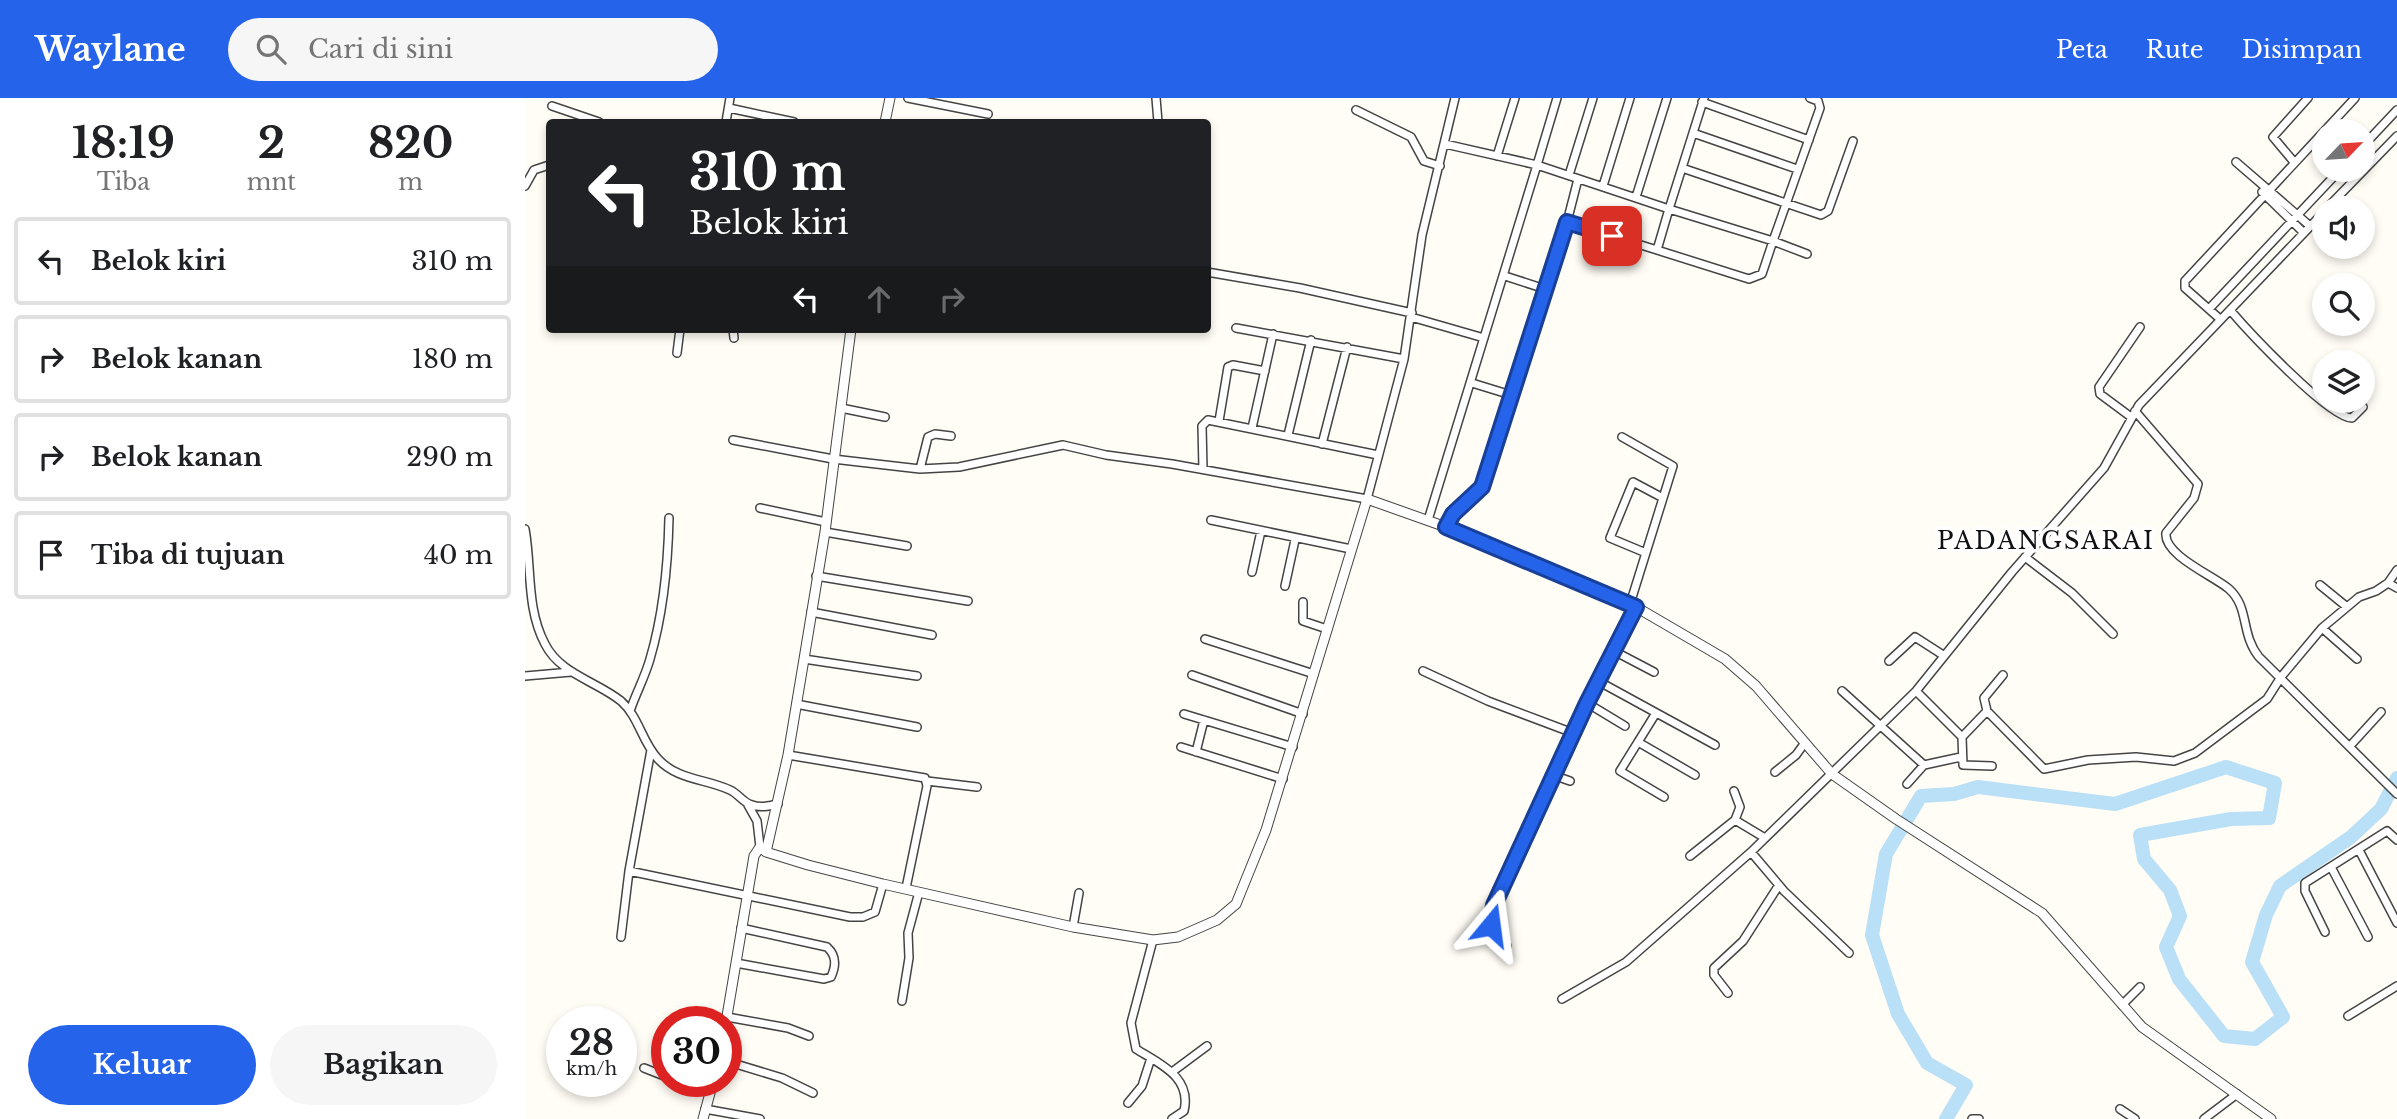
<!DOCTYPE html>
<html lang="id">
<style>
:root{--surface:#fff;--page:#f6f6f6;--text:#202124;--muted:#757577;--line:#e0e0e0;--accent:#2563eb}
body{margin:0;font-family:"Libre Baskerville",serif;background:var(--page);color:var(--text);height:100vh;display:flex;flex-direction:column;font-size:26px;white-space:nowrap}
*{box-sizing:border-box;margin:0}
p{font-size:23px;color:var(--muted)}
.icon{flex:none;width:38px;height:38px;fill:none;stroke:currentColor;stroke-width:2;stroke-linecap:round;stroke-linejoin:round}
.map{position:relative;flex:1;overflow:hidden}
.panel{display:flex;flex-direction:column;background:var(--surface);width:525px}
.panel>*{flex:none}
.hud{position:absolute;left:21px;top:21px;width:665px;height:214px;border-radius:7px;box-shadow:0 4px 10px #0003;background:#202124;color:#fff;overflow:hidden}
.needle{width:46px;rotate:65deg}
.fabs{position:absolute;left:1787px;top:21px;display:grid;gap:14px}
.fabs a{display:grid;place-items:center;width:63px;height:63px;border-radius:50%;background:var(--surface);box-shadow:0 4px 10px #0003;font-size:35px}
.speed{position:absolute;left:21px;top:908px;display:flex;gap:14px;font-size:35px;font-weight:700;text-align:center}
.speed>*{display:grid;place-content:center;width:91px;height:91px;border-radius:50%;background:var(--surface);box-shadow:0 4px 10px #0003;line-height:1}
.speed small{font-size:18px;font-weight:400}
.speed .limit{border:10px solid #d22;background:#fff;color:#111}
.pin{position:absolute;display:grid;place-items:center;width:60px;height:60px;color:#fff;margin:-30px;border-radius:14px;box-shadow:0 4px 10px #0006}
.me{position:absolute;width:77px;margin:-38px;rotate:16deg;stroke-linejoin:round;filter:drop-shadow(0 0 5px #0008)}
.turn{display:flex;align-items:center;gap:24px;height:147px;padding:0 28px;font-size:32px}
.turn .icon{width:91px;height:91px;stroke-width:2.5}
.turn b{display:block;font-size:49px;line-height:60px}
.lanes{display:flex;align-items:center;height:66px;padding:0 28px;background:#0003;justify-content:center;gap:35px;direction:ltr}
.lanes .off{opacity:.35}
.eta{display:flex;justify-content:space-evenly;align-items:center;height:119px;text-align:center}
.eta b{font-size:42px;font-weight:700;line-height:49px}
.primary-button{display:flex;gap:14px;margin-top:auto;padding:14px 28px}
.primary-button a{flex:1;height:80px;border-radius:42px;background:var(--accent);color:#fff;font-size:28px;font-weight:700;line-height:80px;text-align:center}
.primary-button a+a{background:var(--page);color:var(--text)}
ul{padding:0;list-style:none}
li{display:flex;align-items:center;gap:21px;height:88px;margin:0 14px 10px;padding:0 14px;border:4px solid var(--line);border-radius:7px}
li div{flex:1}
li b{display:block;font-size:26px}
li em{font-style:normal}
header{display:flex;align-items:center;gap:42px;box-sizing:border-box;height:98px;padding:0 35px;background:var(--accent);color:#fff}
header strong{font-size:33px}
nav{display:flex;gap:38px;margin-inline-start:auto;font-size:24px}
.search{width:490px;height:63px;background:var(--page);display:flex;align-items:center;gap:18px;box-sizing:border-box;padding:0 24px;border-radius:38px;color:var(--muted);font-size:26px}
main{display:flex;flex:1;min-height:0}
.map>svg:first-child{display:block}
</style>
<header>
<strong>Waylane</strong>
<div class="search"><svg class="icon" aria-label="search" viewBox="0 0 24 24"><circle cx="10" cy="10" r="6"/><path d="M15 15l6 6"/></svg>Cari di sini</div>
<nav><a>Peta</a><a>Rute</a><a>Disimpan</a></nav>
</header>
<main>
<section class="panel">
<div class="eta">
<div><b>18:19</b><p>Tiba</p></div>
<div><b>2</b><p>mnt</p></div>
<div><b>820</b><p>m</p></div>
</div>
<ul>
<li><svg class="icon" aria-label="left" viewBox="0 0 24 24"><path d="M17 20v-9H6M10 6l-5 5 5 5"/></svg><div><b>Belok kiri</b></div><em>310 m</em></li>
<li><svg class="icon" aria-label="right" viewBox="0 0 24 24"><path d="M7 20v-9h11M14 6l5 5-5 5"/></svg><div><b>Belok kanan</b></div><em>180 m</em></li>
<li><svg class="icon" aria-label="right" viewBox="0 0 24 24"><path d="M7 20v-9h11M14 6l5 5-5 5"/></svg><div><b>Belok kanan</b></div><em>290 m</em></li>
<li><svg class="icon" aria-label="arrive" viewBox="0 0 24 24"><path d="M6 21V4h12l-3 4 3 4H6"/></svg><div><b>Tiba di tujuan</b></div><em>40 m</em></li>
</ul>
<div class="primary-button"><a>Keluar</a><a>Bagikan</a></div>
</section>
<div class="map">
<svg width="1872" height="1021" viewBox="0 0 1872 1021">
<rect width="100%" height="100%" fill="#fffdf5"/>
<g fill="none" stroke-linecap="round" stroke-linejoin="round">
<path stroke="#b9e0f7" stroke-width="14" d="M1421,1021L1441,987L1402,965L1373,916L1347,837L1361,756L1396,698L1429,696L1453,689L1590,706L1701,669L1750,685L1744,720L1706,721L1615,737L1619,761L1645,792L1655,818L1641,849L1654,881L1699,938L1730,941L1758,919L1727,864L1741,817L1755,788L1826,739L1856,711L1872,680"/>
<g stroke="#444" stroke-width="10">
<path id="minor" d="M383,0L463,16
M631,0L633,24
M1177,4L1284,42
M27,8L74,24
M204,10L269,24
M831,12L886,39L899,63L915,68
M201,24L205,0
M1168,35L1272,71
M920,46L1012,67L1032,0
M1838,48L1872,12
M972,58L990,0
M1711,64L1785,128
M1769,64L1748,39L1783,0
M1157,70L1296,117L1303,113L1328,43
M1044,77L1068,0
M0,88L9,72L24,67
M1078,88L1105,0
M1737,94L1779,135
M1111,99L1142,0
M1802,110L1872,38
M1042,124L1132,152L1144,111L1248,143L1295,10L1293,3L1285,0
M1132,152L1224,181L1237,176L1248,143L1282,156
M682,174L775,190L887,215
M980,178L1020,191
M1684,211L1815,72
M1705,212C1723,233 1804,320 1827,320L1838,309
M886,219L959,240
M1695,221L1660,190V183L1830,0
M711,230L879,261
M208,231L209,240
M152,255L155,231
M947,285L986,297
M316,310L360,319
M1610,313L1673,386L1669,400L1641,435C1638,457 1689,478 1704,491C1725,510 1715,535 1734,559L1872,696
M1606,319L1575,296L1574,289L1615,229
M694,323L703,269L708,267L740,273
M727,330L748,236
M763,337L786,242
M1097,339L1148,368L1105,506
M208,342L308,361L395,371L434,369L538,347L581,357L647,366L842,401L879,261L897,137L930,0
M797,346L822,249
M395,371L403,339L410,336L426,338
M678,371L677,328L683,322L853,357
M235,410L301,424
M686,422L826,451
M903,422L1012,67L1144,111L1179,0
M921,429L928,417L957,389L1042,124L1053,81
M0,431C7,470 1,510 20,546C35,576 71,583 96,603C114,619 117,644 133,661C152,682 182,681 205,692C214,696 218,705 227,707C236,710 244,708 253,706
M300,434L382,448
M1121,455L1085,440L1108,384L1138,400
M1500,459L1547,495L1588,536
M727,474L736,433
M291,478L443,503
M1863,485L1872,472
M1795,487L1822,509
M760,488L770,442
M778,504V523L802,531
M286,514L407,537
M1797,530L1832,561
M680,541L789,576
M1089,553L1129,574
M279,561L392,578
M1364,563L1390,539L1418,557
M898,573L963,603L1048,635
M667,577L778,616
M0,578L46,574
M1073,583L1190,647
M1317,593L1399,667
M1391,593L1437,639L1438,667L1467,668
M1062,605L1100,628
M271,606L392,629
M105,613C111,595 120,579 125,561C138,517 143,466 144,420
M1462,613L1459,600L1478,577
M1131,615L1095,673L1139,699
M659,616L768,649
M1437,639L1462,613L1519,671L1563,662L1611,659L1649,663L1670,655L1742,601L1756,579L1797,530L1834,499L1851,493L1863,485L1872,490
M1113,644L1170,677
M1825,648L1856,614
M656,649L758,681
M671,654L679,622
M263,657L400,680L402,688L381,790
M1250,674L1271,657L1279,646
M1028,677L1045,683
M402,683L452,689
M1382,686L1399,667L1436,659
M1209,693L1215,709L1210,722
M223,707L232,723L235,749
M1834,752L1872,825
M1226,754L1259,793L1324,855
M1165,758L1210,722L1240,740
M1806,769L1843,839
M104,773L325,819H338L350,814L358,786
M548,829L554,795
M1800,834L1780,793V785L1862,733L1872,742
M96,839L104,773L126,652
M628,842L606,925L611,951C635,966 667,979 659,1013L647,1021
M982,848C969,834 962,826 969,807L1062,605L1111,509
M211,865L299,881L306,879C311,868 312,858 302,849L216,830
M1203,895L1189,877V870L1218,843L1254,787
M1037,901L1101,864L1226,754L1391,593L1487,474L1579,370L1614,307L1799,114
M377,903L384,860L383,835L394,794
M1597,907L1615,889
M1823,918L1872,888
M202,919L263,930L284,938
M201,963L257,980L288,995
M119,970L142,979
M647,974L682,948
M159,984L186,991
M603,1005L617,988L626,960
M180,1011L235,1021
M1595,1011L1610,1021
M1447,1021H1454
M1679,1021L1712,996"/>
</g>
<g stroke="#444" stroke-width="11">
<path id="tertiary" d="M360,24L365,0
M241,754L263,657L279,561L300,434L326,231
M201,924L229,758L235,749L241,754L283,767L358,786L548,829L628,842L653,839L692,822L711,806L741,732L842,401L921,429L1111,509L1200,561L1231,588L1307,676L1371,721L1517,815L1617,929L1746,1021
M178,1021L188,984"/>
</g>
<use href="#minor" stroke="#fff" stroke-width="7"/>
<use href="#tertiary" stroke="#fff" stroke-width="9"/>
</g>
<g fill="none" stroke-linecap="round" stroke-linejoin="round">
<g stroke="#184099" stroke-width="18">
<path id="route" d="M966,827L969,807L1062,605L1111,509L921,429L928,416L957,389L1042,124L1087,138"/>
</g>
<use href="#route" stroke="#2563eb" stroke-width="12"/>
</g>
<g text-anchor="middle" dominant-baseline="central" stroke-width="7" stroke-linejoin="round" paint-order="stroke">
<g font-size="24" letter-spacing="2" fill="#111" stroke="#fff">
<text x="1521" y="442">PADANGSARAI</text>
</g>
</g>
</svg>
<div class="fabs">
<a><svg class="needle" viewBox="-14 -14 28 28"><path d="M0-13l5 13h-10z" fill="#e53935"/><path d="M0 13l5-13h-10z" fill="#757577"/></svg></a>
<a><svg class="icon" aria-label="sound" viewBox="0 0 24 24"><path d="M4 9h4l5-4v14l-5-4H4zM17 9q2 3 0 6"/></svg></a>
<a><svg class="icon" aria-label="search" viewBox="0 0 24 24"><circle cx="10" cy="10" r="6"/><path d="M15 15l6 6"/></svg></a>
<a><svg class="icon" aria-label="layers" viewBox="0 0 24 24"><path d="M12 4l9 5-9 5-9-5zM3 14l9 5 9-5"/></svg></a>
</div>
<div class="speed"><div>28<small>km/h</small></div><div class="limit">30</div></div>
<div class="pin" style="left:1087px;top:138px;background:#d93025"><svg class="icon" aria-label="arrive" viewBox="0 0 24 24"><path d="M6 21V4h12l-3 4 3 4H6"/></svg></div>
<svg class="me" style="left:966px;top:827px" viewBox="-20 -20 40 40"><path d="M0-17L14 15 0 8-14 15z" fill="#2563eb" stroke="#fff" stroke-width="4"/></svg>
<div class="hud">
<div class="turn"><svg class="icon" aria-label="left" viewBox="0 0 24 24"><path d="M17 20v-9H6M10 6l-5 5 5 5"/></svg><div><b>310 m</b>Belok kiri</div></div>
<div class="lanes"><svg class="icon" aria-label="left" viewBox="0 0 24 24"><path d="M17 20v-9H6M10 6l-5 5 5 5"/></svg><svg class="icon off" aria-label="ahead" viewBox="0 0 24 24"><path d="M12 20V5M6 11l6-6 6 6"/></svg><svg class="icon off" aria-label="right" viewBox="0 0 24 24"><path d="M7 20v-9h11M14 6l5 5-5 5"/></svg></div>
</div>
</div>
</main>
